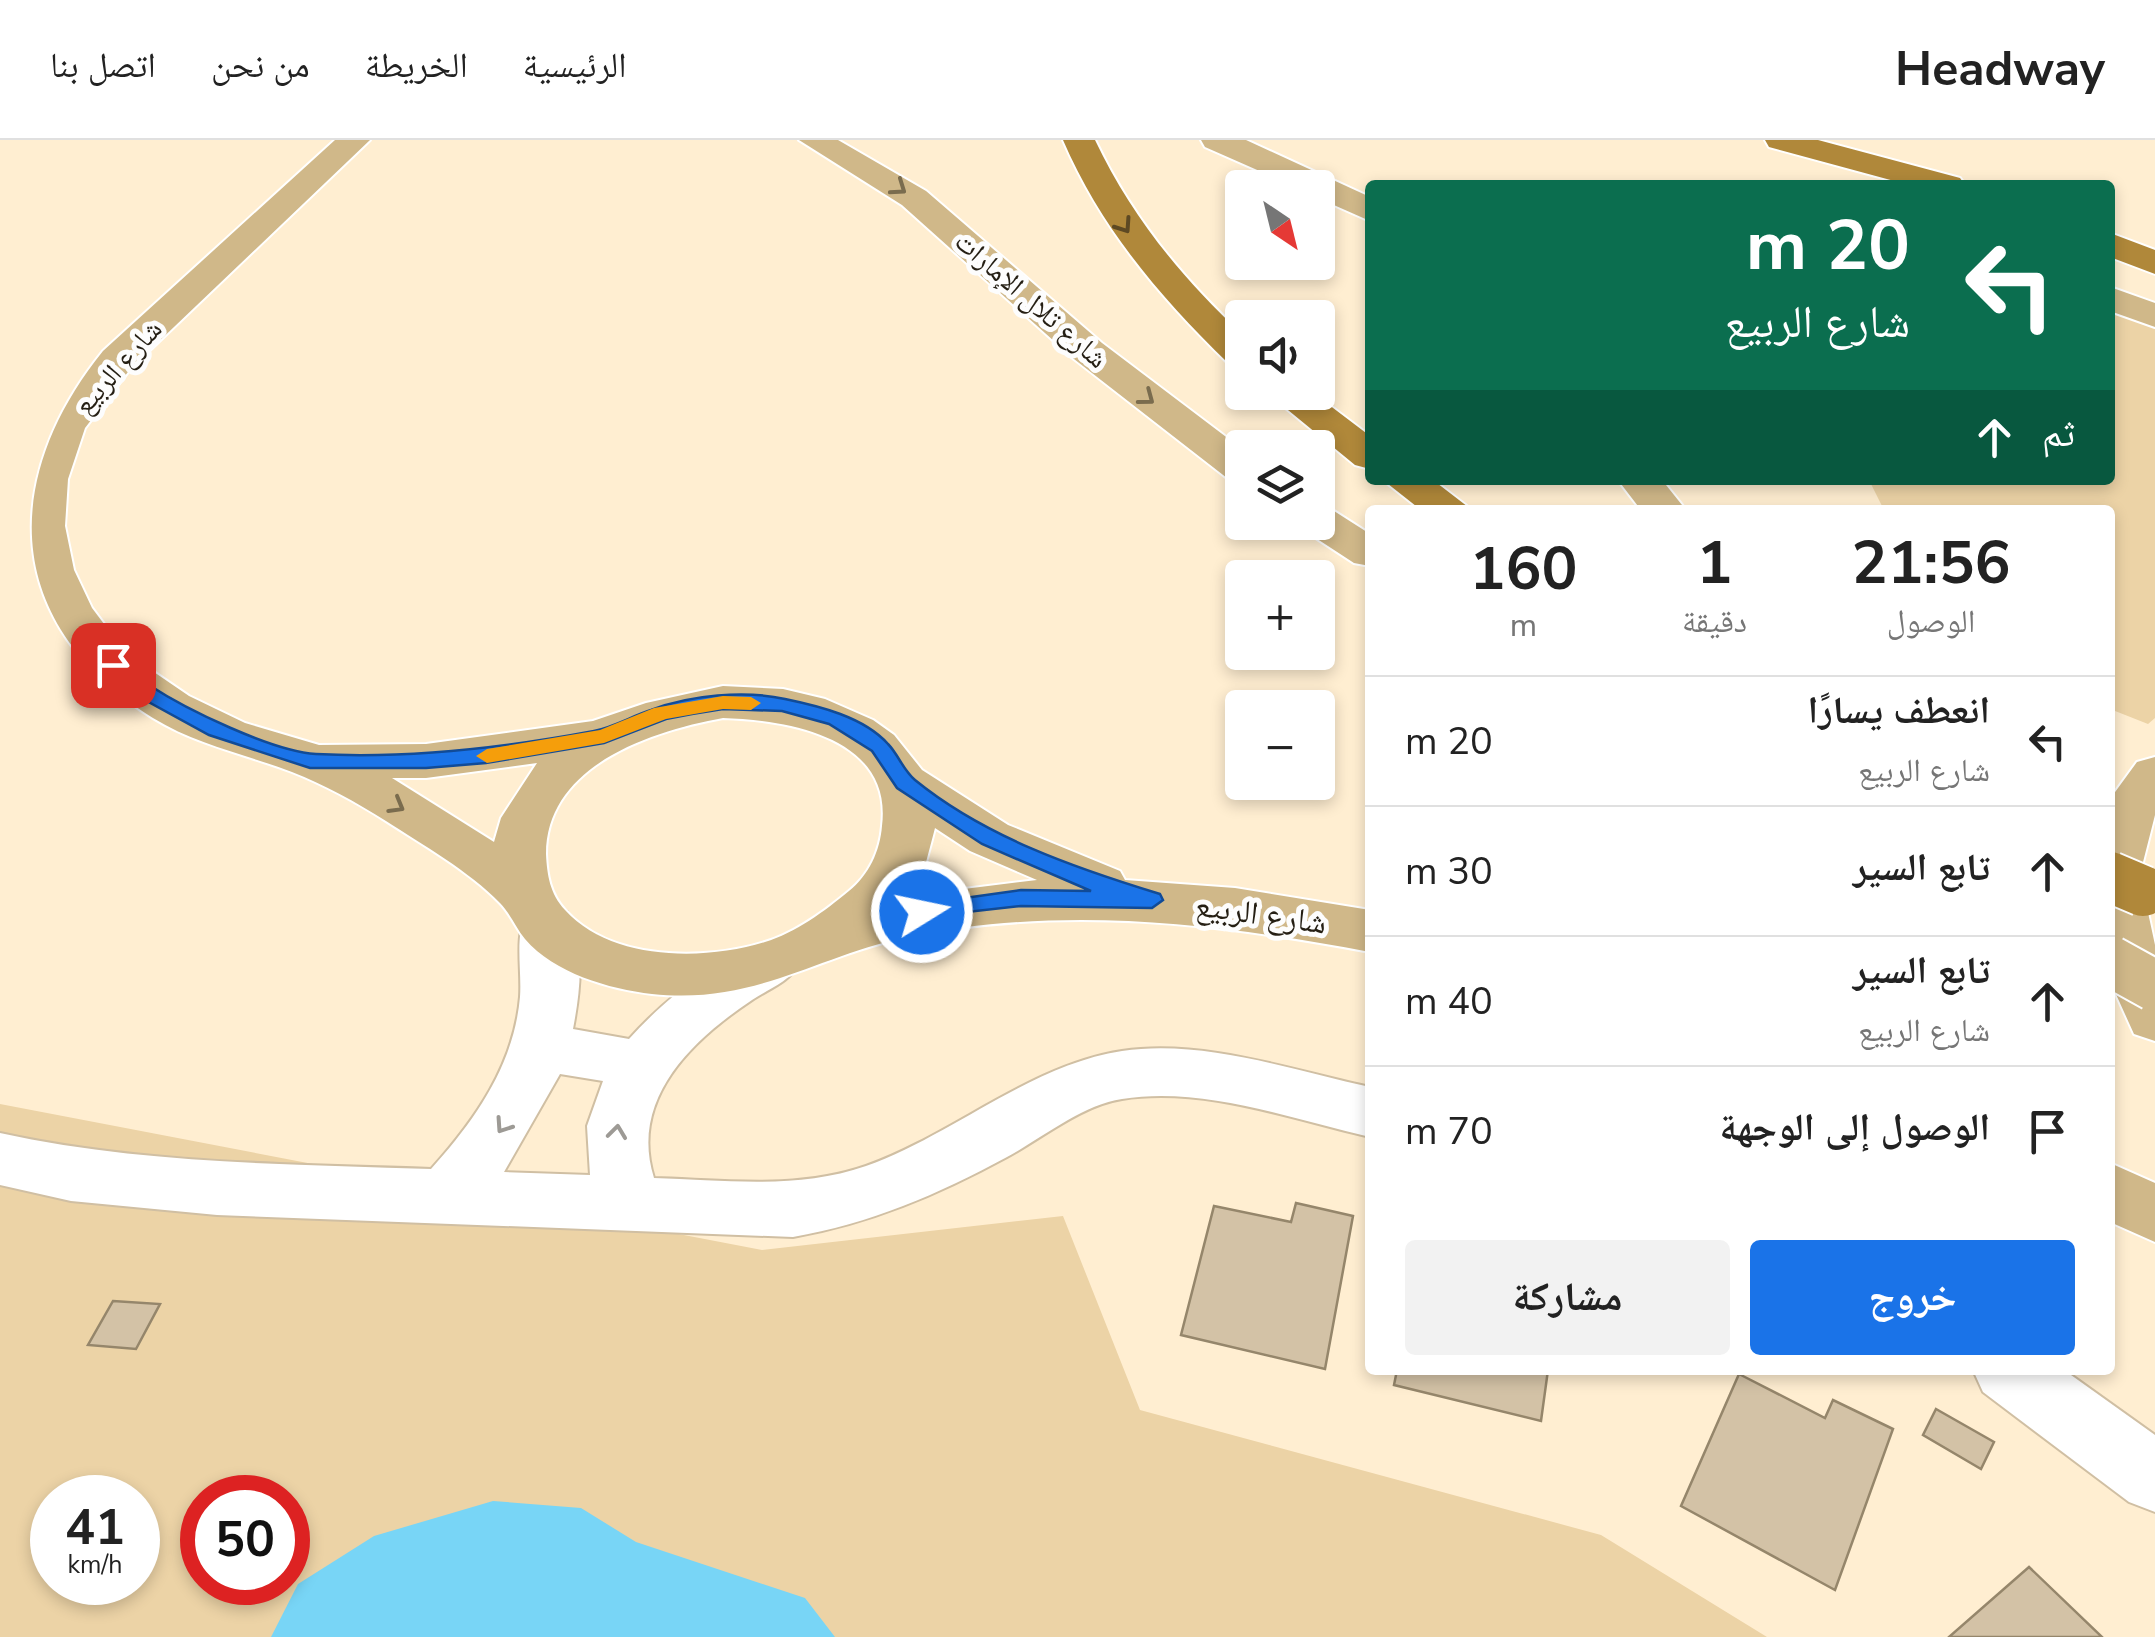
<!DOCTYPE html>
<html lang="ar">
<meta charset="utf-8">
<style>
:root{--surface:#fff;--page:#f2f2f2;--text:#222;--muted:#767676;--line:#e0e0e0;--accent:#1a73e8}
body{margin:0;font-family:"Nunito Sans","Noto Naskh Arabic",sans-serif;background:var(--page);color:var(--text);direction:rtl;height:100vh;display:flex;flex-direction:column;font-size:38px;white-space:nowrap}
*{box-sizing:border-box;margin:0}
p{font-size:32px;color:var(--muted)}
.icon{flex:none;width:55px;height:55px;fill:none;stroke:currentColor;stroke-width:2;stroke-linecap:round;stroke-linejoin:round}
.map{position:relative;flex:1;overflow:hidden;direction:ltr}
.sheet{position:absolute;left:1365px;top:365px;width:750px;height:870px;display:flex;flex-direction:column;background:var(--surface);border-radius:10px;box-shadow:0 5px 15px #0003;direction:rtl}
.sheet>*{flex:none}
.top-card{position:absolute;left:1365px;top:40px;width:750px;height:305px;border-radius:10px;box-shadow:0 5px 15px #0003;direction:rtl;background:#0b6e4f;color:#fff;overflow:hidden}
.needle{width:65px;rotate:145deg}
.tools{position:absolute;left:1225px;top:30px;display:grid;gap:20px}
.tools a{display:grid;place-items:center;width:110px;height:110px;border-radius:10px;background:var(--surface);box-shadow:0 5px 15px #0003;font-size:50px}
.speed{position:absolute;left:30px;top:1335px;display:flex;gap:20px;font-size:50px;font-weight:700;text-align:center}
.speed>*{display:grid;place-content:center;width:130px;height:130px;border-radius:50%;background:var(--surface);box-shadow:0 5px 15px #0003;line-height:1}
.speed small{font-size:25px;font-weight:400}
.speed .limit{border:15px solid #d22;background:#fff;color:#111}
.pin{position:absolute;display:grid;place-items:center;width:85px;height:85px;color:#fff;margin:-42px;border-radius:20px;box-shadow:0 5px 15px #0006}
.me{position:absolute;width:110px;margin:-55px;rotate:80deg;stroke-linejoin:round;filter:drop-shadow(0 0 8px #0008)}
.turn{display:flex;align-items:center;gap:35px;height:210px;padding:0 40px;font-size:45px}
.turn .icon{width:130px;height:130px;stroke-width:2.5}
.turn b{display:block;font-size:70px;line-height:85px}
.then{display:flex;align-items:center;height:95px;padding:0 40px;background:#0003;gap:20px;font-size:38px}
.eta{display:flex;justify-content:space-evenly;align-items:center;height:170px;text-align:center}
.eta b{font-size:60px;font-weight:700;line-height:70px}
.action{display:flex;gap:20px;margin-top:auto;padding:20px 40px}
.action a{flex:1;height:115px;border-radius:10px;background:var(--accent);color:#fff;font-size:40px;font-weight:700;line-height:115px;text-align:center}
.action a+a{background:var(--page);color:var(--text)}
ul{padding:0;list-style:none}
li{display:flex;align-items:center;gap:30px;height:130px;padding:0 40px;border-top:2px solid var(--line)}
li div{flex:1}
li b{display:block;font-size:38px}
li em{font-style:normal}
header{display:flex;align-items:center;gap:60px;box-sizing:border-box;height:140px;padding:0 50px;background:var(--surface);border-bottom:2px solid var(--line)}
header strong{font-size:48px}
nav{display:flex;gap:55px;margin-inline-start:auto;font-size:35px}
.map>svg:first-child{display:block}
</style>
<header>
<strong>Headway</strong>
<nav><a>الرئيسية</a><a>الخريطة</a><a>من نحن</a><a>اتصل بنا</a></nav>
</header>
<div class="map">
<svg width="2155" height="1497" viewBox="0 0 2155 1497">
<rect width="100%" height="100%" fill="#ffeed1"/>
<path fill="#ecd3a6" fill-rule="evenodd" d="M2110,167L2155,186V578L2148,584L2110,569V370H1884L1869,340H2110Z
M0,964L762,1110L1063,1076L1140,1270L1601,1395L1767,1497H0ZM52,1358H138V1442H52ZM202,1358H288V1442H202Z"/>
<path fill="#78d5f6" d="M493,1361L581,1368L636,1402L805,1458L835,1497H271L298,1444L374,1396Z"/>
<path fill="#d3c2a6" stroke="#95866b" stroke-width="2.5" d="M1296,1063L1353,1076L1325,1229L1181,1195L1214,1066L1291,1082Z
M113,1161L160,1164L136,1209L88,1205Z
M1397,1230H1548L1541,1281L1394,1245Z
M1739,1234L1825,1278L1833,1260L1893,1289L1835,1450L1681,1366Z
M1936,1269L1994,1302L1981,1329L1923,1295Z
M2029,1427L2102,1497H1949Z"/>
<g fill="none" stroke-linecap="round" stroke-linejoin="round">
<g stroke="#d0bfa3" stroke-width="4">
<path id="minor" d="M547,766L567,772C586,806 580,852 573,889L629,899C668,856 715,819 771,802L791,808L800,823C788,843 770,848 752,860C692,900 629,959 654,1038C725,1040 797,1050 866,1026C953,995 1030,925 1122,911C1204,899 1291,930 1370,947V997C1291,979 1204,946 1122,959C1082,965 1042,998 1007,1017C939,1054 869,1084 793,1097L217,1075L71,1061L0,1045V993C141,1024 287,1024 431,1029C475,980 514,925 520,857C522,829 514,796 527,772ZM560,934L603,941L587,986L590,1035L504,1032Z
M1973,1230H2064L2155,1295V1372L2129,1362L1983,1252Z"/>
</g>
<g stroke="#fff" stroke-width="4">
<path id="major" d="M335,0H370L131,228L85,288L68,339L65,386L74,430L92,468L113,496L148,528L189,556L245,583L319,605L426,604L593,581L646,563L723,546L783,549L825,559L873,580L894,595L922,630L1008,685L1120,731L1125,740L1235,748L1370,770V812C1216,783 1062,765 907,797C814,817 754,865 652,854C609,849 554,833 525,799C516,788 510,773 500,763C469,731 423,705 386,681C356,662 325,645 292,632C245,614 197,605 153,578C2,484 0,339 103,211ZM723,578C788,580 893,597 882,686C880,711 869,735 849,751C825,771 795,793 765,802C704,821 611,821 565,770C550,754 547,735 546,714C546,625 652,591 723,578ZM537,623L501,678L494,702L392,638H426ZM935,688L970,711L1037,740L908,756L925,726Z
M799,0H838L926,51L1102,203L1242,309V342L1227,338L1074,219L902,65Z
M1201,0H1246L1370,57V81L1318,58V48H1298L1205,7Z
M2110,147L2155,163V187L2110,171Z
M1618,340H1662L1686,370H1641Z
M1318,367L1334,371L1370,394V426L1354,423L1302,389L1298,382H1318Z
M2155,617V675L2143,722L2144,754L2155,805V901L2134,894L2110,841V659L2137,622Z
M2110,1023L2155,1043V1102L2110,1082Z"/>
</g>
<g stroke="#fff" stroke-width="4">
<path id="highway" d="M1063,0H1095C1131,76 1181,137 1242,194V227L1228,223C1160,157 1101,88 1063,0Z
M1765,0H1818L1960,38L1965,45H1909L1769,7Z
M2110,93L2155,110V134L2110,117Z
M1266,252H1312L1370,296V329L1355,325Z
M1383,340H1433L1472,370H1421Z"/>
</g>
<use href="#minor" fill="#fff" fill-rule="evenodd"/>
<use href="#major" fill="#d0b889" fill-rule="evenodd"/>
<use href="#highway" fill="#b0883a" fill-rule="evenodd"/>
<g stroke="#fff" stroke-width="54" stroke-linecap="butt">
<path id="major-bridge" d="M2110,821L2155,846"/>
</g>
<g stroke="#fff" stroke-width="54" stroke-linecap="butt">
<path id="highway-bridge" d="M2110,737L2143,751"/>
</g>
<use href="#major-bridge" stroke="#d0b889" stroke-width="50"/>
<use href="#highway-bridge" stroke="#b0883a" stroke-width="50"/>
</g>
<defs><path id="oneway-chevron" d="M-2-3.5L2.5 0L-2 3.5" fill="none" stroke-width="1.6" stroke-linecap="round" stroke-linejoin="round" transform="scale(2.5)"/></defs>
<g stroke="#7a6c4e">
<use href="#oneway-chevron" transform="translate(899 48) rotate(35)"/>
<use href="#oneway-chevron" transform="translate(1147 258) rotate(37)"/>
<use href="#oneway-chevron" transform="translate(397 666) rotate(30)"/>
</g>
<use stroke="#5d4923" href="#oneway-chevron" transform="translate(1124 86) rotate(56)"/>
<g stroke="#9d9a95">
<use href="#oneway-chevron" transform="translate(503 986) rotate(124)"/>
<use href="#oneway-chevron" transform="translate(617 992) rotate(-83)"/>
</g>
<path fill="#1a73e8" stroke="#114b97" stroke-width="2.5" d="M113,519C128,523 137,537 149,545C187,570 272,611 316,614C410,619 503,608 594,591C614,587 632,576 651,570C690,555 745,550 785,559C819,566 864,577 888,604C898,614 903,630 915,640C985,697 1075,728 1160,754L1163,760L1152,768L1021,766L914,778L911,772L922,764L1021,750L1091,751L982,704L897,648L872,611L829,584L782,571L723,569L692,574L666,579L604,603L486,623L426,628H310L209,595L134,554L103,525Z"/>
<path fill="#f59e0b" d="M723,556L751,557L761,563L751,570L723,569L666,579L604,603L487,623L476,616L487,609L600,590L654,568Z"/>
<g text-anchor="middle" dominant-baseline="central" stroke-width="10" stroke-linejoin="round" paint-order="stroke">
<g font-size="28" fill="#251f14" stroke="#fdfdfd">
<text transform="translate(1031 160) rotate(41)">شارع تلال الإمارات</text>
<text transform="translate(118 227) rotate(-48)">شارع الربيع</text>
</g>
<g font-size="32" fill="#251f14" stroke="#fdfdfd">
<text transform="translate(1261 774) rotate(8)">شارع الربيع</text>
</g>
</g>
</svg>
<div class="tools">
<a><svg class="needle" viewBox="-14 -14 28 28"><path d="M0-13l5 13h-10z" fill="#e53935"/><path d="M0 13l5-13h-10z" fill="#767676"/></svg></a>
<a><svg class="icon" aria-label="sound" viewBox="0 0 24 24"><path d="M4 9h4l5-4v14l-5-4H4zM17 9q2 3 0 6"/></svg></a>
<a><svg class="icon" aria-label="layers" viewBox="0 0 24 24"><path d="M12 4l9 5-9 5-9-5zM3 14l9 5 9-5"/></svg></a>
<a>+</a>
<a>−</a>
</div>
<div class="speed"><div>41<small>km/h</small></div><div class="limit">50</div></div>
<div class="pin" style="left:113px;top:525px;background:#d93025"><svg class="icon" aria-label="arrive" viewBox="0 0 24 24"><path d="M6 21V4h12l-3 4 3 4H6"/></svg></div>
<svg class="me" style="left:922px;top:772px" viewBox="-20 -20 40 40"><circle r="17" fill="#1a73e8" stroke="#fff" stroke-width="3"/><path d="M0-11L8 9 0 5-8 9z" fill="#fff"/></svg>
<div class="top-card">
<div class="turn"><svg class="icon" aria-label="left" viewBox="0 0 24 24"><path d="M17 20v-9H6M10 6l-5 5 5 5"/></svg><div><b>20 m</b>شارع الربيع</div></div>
<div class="then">ثم<svg class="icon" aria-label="ahead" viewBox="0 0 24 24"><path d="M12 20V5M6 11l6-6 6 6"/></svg></div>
</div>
<section class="sheet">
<div class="eta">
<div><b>21:56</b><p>الوصول</p></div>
<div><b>1</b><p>دقيقة</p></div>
<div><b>160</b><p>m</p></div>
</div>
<ul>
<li><svg class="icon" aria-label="left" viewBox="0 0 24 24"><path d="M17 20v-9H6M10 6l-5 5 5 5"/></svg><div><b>انعطف يسارًا</b><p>شارع الربيع</p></div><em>20 m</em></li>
<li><svg class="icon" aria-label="ahead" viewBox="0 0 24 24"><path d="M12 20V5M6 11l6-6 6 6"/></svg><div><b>تابع السير</b></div><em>30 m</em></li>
<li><svg class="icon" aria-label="ahead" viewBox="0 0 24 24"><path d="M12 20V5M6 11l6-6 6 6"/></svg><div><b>تابع السير</b><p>شارع الربيع</p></div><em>40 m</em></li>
<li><svg class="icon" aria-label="arrive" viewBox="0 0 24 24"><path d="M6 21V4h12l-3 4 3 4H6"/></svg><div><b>الوصول إلى الوجهة</b></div><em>70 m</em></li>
</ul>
<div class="action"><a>خروج</a><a>مشاركة</a></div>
</section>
</div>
